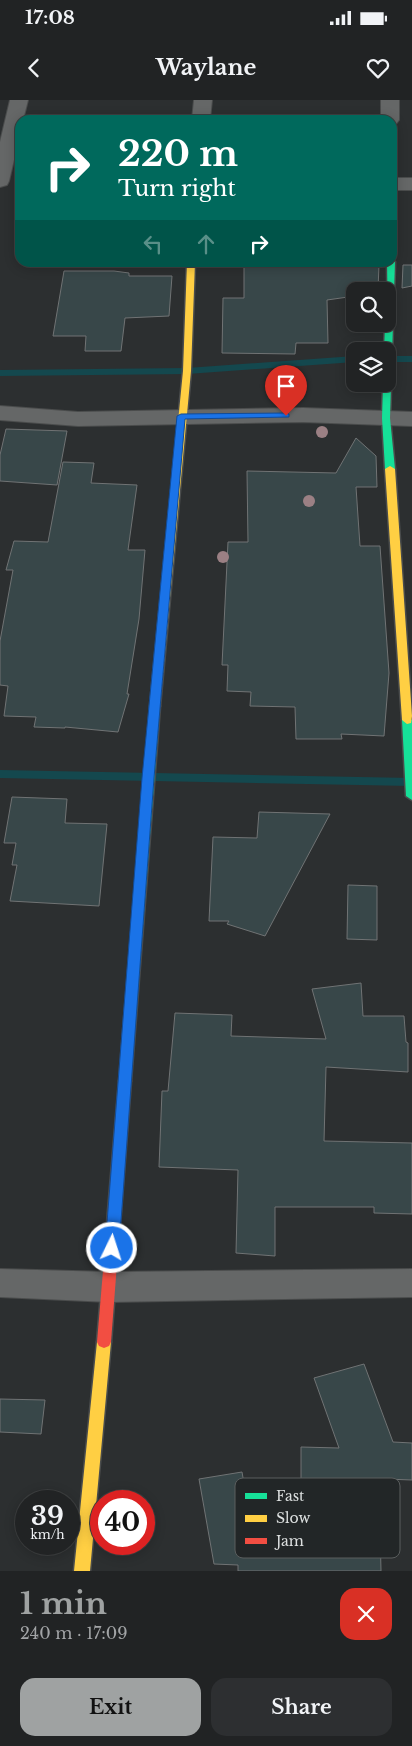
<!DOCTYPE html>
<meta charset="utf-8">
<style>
:root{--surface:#212324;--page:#2d2f31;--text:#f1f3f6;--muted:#a2a4a6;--line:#3e4041;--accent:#9fa2a2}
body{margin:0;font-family:"Libre Baskerville",serif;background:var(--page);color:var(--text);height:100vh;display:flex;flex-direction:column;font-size:19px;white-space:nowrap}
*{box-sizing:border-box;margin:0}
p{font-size:16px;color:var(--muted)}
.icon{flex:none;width:28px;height:28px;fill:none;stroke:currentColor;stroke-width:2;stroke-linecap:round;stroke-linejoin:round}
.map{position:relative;height:1471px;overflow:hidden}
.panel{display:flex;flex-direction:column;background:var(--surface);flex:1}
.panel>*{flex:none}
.top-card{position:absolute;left:15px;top:15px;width:382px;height:152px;border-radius:15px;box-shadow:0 2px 12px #0003,0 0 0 1px var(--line);background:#00695c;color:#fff;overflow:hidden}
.buttons{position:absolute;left:346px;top:182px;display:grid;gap:10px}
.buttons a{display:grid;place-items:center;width:50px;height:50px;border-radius:10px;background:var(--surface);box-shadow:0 2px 12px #0003,0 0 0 1px var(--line);font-size:25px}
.speed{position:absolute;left:15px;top:1390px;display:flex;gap:10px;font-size:25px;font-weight:700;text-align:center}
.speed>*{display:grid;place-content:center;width:65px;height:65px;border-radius:50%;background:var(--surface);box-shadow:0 2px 12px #0003,0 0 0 1px var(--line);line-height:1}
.speed small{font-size:12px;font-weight:400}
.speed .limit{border:8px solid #d22;background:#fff;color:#111}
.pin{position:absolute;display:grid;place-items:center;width:42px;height:42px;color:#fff;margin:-51px -21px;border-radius:50% 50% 50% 0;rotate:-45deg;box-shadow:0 0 5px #0007}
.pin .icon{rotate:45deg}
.me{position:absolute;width:55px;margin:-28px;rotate:4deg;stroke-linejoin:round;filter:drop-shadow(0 0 4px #0008)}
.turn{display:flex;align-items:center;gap:18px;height:105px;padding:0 20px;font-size:22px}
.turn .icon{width:65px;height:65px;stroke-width:2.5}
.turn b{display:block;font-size:35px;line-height:42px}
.lanes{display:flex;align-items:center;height:48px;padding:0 20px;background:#0003;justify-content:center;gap:25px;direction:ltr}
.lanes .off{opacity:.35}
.round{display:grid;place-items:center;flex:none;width:52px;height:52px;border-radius:15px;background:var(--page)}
.overview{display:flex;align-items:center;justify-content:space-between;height:85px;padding:0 20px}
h1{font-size:30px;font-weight:800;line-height:38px;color:var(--accent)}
.cta{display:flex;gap:10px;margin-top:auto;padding:10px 20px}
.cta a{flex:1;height:58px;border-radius:15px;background:var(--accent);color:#111;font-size:20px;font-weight:800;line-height:58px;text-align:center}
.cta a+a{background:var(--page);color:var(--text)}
.status{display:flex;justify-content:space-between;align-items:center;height:35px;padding:0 25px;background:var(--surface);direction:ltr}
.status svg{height:14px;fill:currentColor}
header{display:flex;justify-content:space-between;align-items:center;height:65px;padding:0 20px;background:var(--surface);font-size:22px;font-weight:800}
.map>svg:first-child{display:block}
</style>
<div class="status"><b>17:08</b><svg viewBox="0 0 49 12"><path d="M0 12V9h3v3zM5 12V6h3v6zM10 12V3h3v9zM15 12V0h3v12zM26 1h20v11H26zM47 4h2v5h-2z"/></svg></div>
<header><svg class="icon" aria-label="back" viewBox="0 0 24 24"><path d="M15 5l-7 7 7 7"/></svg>Waylane<svg class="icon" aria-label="heart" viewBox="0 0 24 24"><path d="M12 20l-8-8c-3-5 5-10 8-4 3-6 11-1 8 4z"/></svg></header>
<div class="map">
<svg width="412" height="1471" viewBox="0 0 412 1471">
<rect width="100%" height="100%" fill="#2c2f30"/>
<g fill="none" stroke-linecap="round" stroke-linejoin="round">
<path fill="#14484e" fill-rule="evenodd" d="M355,256V262L187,274L0,276V270L187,268Z
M388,256H412V262H388Z
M0,670L412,678V686L0,678Z"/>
</g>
<path fill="#384749" stroke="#707374" d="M244,162L379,164L378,191H355V196L327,200L328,243H296L295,254L222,253L223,198H244Z
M403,165H412V186L402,188Z
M64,171H114L129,173V176H172L169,216L125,218L121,251H85L86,236H53Z
M6,329L67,331L57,385L0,381V355Z
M356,338L376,356L377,387H356L360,446H380L389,573L384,636L341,634L342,639H296L295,607L250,606L251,592L227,591L228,565H222L228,442H248L247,371L336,373Z
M63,362L94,363L91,383L137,385L128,450H145L139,519L127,594H129L118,632L65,627V628L34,627L36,617L4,616L8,586L0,585V541L13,470H6L14,441L48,442Z
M12,697L67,699L65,723L107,724L99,806L10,801L17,765H12L16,743H4Z
M259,712L330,714L265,836L227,824L229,821H209L213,737L257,738Z
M348,785L377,786V840L347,839Z
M361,883L363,916H404L406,942L408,943V972L326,967L324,1041L412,1043V1114L374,1113V1107H275V1156L236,1153L238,1070L159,1067L162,991H168L175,913L232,915L231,936L326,939L312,889Z
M364,1264L393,1342L412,1343V1380L385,1379V1384H379L381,1471H238V1465L214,1464L199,1379L242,1372L248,1406L301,1408V1347L339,1348L314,1278Z
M0,1299L45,1300L41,1334L0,1332Z"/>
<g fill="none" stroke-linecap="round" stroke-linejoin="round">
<g stroke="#4a4c4c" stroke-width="2">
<path id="street" d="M10,0H28L23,20H20V34L9,81L7,85L0,87V42Z
M194,0H212L210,20H192Z
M381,0H399V20L396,24L392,25V20H381Z
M392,78H412V90H392Z
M0,306L78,312L303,308L412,312V326L303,322L78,326L0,320Z
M0,1169L109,1172L412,1169V1197L109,1202L0,1197Z"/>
</g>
<g stroke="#4a4c4c" stroke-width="3">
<path id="fast" d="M392,160L395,162L390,318L395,369L390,372L385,369L382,318L383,284H388V251H384L385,224H388L387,162H392Z
M155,603L160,606L131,981L129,985L125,986L121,985L119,981L150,606Z
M407,616L412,620V700L406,696L402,620Z"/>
</g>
<g stroke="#4a4c4c" stroke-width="3">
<path id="slow" d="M187,162H195L191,271L160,606L155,609L150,606L183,271Z
M390,366L395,369L412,616L411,623L407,624L402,620L385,369Z
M104,1236L109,1238L111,1242L90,1471H74L97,1242L99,1238Z"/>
</g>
<g stroke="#4a4c4c" stroke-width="3">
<path id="jam" d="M125,976L129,977L131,981L111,1242L109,1246L104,1248L99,1246L97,1242L119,981L121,977Z"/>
</g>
<use href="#street" fill="#656767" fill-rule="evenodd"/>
<use href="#fast" fill="#16e098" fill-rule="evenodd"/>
<use href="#slow" fill="#ffcf43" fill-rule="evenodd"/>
<use href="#jam" fill="#f24e42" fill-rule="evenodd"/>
</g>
<g fill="#9b8084">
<circle cx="322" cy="332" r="6"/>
<circle cx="309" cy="401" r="6"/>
<circle cx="223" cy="457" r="6"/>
</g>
<path fill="#1a73e8" stroke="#114b97" d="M286,313L289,314V317L185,319L154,678L119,1148L117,1152L112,1154L107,1152L105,1148L142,678L177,316L181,314Z"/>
<rect x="235" y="1378" width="165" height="80" rx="8" fill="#222627" stroke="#5a5e5e" stroke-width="1"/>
<rect x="245" y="1393" width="22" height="6" fill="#16e098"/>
<rect x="245" y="1415" width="22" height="7" fill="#ffcf43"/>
<rect x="245" y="1438" width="22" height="6" fill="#f24e42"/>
<g font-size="14" fill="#dde0e0">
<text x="276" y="1401">Fast</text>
<text x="276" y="1423">Slow</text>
<text x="276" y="1446">Jam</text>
</g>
</svg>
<div class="buttons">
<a><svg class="icon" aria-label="search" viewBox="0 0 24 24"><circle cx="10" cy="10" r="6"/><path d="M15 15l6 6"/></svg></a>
<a><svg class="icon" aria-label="layers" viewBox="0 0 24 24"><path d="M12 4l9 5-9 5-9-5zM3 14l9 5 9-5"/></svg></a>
</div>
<div class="speed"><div>39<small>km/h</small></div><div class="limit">40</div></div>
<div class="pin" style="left:286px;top:316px;background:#d93025"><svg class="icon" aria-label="arrive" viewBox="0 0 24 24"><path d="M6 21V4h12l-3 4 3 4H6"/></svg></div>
<svg class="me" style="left:112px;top:1148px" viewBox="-20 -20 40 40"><circle r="17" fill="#1a73e8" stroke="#fff" stroke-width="3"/><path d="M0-11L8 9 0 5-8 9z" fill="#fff"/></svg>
<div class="top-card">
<div class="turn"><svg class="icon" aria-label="right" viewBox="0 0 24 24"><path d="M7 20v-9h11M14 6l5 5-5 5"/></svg><div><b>220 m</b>Turn right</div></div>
<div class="lanes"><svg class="icon off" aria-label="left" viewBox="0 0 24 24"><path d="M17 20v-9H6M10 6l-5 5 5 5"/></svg><svg class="icon off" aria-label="ahead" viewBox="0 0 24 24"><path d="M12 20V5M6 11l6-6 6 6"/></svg><svg class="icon" aria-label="right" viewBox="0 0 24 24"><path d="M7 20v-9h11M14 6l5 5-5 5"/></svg></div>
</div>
</div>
<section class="panel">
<div class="overview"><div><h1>1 min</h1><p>240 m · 17:09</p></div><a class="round" style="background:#d93025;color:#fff"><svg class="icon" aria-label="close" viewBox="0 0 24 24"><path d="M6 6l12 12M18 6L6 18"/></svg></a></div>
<div class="cta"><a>Exit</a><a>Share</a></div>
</section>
